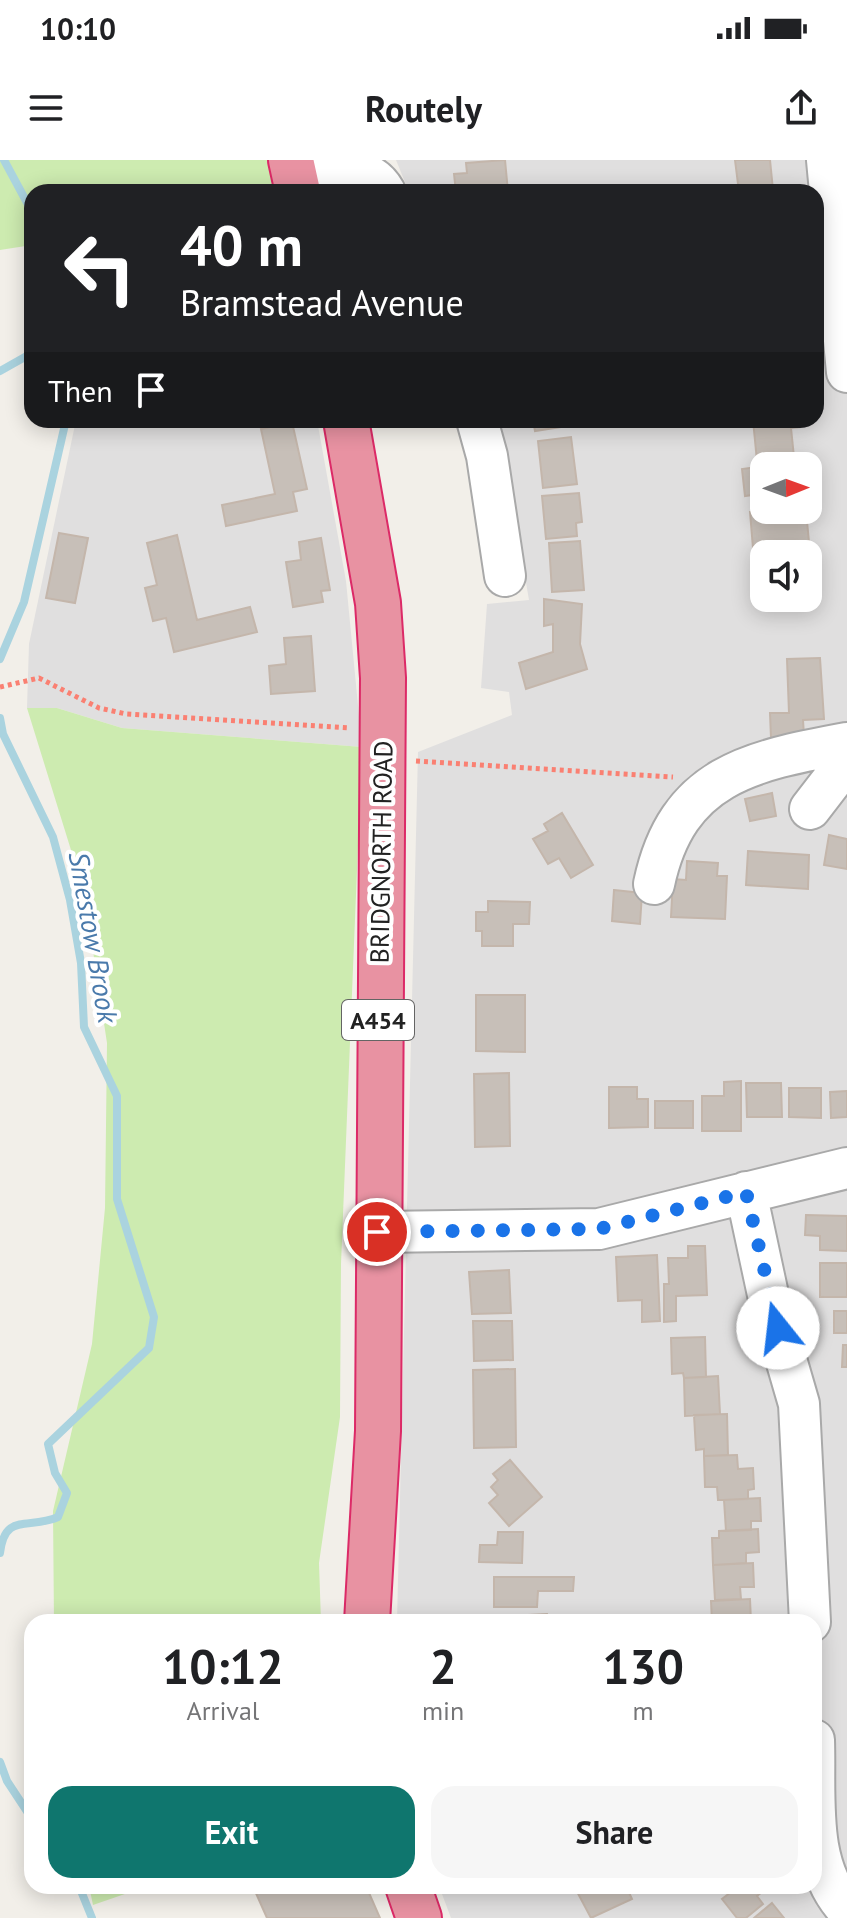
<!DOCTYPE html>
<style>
:root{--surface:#fff;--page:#f6f6f6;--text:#202124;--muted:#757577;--accent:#0f766e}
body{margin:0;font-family:"PT Sans",sans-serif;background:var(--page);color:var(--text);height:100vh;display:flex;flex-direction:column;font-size:30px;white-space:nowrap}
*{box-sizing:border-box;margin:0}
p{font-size:26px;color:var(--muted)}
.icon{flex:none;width:44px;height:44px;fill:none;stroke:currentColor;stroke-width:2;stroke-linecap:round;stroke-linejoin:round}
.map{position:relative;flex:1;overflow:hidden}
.details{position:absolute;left:24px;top:1454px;width:798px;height:280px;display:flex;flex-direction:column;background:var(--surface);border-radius:24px;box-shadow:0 4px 20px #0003}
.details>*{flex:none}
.hud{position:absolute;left:24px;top:24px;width:800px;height:244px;border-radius:24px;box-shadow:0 4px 20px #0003;background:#202124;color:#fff;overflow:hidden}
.needle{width:52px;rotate:89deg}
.tools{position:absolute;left:750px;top:292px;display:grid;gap:16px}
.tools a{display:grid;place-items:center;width:72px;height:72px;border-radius:16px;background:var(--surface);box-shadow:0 4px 20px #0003;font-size:40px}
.pin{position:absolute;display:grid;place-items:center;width:68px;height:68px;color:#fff;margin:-34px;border:4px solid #fff;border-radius:50%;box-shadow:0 2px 8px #0007}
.me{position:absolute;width:88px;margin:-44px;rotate:344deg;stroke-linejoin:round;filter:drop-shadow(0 0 6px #0008)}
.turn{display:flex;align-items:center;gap:28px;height:168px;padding:0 24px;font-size:36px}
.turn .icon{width:104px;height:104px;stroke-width:2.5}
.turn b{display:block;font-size:56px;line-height:68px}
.then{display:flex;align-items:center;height:76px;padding:0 24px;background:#0003;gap:16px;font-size:30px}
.eta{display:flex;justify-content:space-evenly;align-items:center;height:136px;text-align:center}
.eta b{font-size:48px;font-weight:700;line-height:56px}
.action{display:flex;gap:16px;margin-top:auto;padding:16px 24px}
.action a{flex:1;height:92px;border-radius:24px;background:var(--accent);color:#fff;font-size:32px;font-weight:700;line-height:92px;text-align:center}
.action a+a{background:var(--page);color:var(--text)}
.status{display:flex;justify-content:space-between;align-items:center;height:56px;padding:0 40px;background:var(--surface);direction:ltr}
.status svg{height:22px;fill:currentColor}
header{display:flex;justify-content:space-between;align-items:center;height:104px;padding:0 24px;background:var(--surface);font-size:36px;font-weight:700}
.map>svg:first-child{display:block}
</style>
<div class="status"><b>10:10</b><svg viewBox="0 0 49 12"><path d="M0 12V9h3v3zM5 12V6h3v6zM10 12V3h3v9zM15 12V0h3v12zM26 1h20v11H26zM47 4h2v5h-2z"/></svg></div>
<header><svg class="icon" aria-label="menu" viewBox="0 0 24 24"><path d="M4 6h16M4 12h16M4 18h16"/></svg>Routely<svg class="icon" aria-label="share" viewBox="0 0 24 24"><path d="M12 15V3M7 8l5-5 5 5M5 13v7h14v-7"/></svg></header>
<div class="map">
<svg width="847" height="1758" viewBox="0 0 847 1758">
<rect width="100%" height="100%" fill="#f2efe9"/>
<path fill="#e0dfdf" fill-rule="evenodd" d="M396,0H847V1758H451L439,1726H814V1462H397L418,592L512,555L509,532L481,528L487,444L529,440L498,260H816V32H409ZM764,306H808V350H764ZM764,394H808V438H764Z
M76,260H317L346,421L362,587L122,568L57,548H27L29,484Z"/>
<path fill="#cdebb0" d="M0,0H270L276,29L263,32H32V85L0,90Z
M27,548H57L122,568L362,587L341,1104L340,1257L319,1403L321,1462H54L53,1351L92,1184L105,1048L107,883L84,732Z
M89,1726H148L93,1745Z"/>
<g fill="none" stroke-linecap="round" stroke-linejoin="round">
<path stroke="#aad3df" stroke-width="8" d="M4,0L32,52
M0,211L32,193
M0,499L24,442L66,260
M0,558L3,574L53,677L70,740L81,803L84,867L117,936V1039L154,1157L149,1188L48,1284L55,1313L67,1333L58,1357C28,1370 5,1352 0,1393
M0,1602L7,1621L32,1659
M79,1726L92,1758"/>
</g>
<path fill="#c7bfb8" stroke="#c4b6ab" stroke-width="2" d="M505,0L508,32H456L454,14L467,13L466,3Z
M735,0H770L773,30L739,32Z
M533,260H567L568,266L535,271Z
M753,260H799L800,267L791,268L794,297L757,301Z
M292,262L307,329L293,332L297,351L226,366L222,345L275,334L261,269Z
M571,277L577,324L543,328L538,281Z
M787,303L788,306H764V343L760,344L759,334L745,336L742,309Z
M579,333L582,362L576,363L577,376L546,379L542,336Z
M774,350V354L806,351L809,382L753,388L750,352Z
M59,373L88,378L75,443L46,438Z
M177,375L197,460L250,447L257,472L174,492L166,458L153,461L145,428L157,425L147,383Z
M321,378L330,430L321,431L323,442L293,447L286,402L301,400L299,382Z
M580,381L584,430L552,432L549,383Z
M773,438H804V442L773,443Z
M544,439L582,444L580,484L587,509L526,529L519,503L553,492V464L544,466Z
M311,476L315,531L271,534L269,506L286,504L284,478Z
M820,498L824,559L803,560L804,576L771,578L770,553H789L787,499Z
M772,633L776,656L750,661L745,639Z
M562,653L593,705L571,718L559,698L548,704L533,679L548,671L544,664Z
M829,675L847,679V709L824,705Z
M748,691L809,695L808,729L746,725Z
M687,701L718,703L717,716H727L725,759L671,757L673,719L686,720Z
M614,730L642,733L640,764L612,761Z
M488,741L530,742L529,764H513V786H482V771H476V752H488Z
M476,835H525V892L476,891Z
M509,913L510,986L475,987L474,914Z
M741,921V971H702V936H724V922Z
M746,923H781L782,957H747Z
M609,927H637V939H648V967L609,968Z
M789,928H821V958L789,957Z
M847,931V957L831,958L830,932Z
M655,941H693V968H655Z
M806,1055L847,1056V1091L820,1090V1076L805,1075Z
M688,1086H705L707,1135L676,1136V1161L664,1162V1124H669L668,1098H688Z
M657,1095L660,1161L642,1162V1140L618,1141L616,1097Z
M820,1103H847V1137H820Z
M509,1110L511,1153L472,1154L469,1112Z
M834,1151H847V1173H834Z
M473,1161H512L513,1200L474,1201Z
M705,1177L706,1217L684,1218L683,1213L672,1214L671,1178Z
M843,1185H847V1207H842Z
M515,1209L516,1287L474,1288L473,1210Z
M718,1216L720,1254L685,1256L684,1218Z
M727,1254L728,1295L704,1296V1289L696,1290L694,1255Z
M737,1295L738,1309L753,1308L754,1329L748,1330V1339L718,1340L717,1327H705L704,1296Z
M510,1300L542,1337L509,1366L489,1343L498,1335L491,1327L498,1320L493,1314Z
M760,1338L761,1361H751V1370L726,1371L724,1340Z
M758,1369L759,1392L746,1393V1403L713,1405L712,1378H719V1371Z
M498,1372H523L522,1403L479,1402L480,1385H497Z
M753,1403L754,1427H740L741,1439L715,1440L713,1405Z
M494,1417H574L573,1431H538L537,1447H494Z
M750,1439L751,1462H712L711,1441Z
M547,1454L548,1462H509V1456Z
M267,1726H366L380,1758H267L255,1731Z
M574,1726H626L632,1739L591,1758Z
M739,1726L767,1728L757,1736L763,1744L746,1758H737L722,1739Z
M772,1743L784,1758H754Z"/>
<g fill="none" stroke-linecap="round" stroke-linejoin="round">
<g stroke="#a9a9a9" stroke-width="44">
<path id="minor" d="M827,0L847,212
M296,22C328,12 367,0 385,32
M477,260L487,296L505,416
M810,649L847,601
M654,724C677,615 750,601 847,583
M746,1032L770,1144L799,1244L810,1462
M377,1072L599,1069L847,1008
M814,1580C816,1637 806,1705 847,1749"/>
</g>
<g stroke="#dc2a67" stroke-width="48">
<path id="highway" d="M291,0L298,32
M346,260L378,443L383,518L378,1271L367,1462
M408,1726L419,1758"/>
</g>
<path stroke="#fa8072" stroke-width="5" stroke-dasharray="4 4" stroke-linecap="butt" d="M0,527L39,518L99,548L126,554L350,568
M416,601L673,617"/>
<use href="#minor" stroke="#fff" stroke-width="40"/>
<use href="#highway" stroke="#e892a2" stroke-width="44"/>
</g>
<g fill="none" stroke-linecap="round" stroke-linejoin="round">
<path stroke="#1a73e8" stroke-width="14" stroke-dasharray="0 25.2" d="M377,1072L599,1069L746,1032L778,1168"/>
</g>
<g text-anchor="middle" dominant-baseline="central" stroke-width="8" stroke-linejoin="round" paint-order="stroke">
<rect fill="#fff" stroke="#646464" stroke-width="2" x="342" y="840" width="72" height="40" rx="6"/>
<g font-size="24" font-weight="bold" fill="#222">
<text x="378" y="860">A454</text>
</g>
<g font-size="26" fill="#222" stroke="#fff">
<text transform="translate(381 692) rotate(-89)">BRIDGNORTH ROAD</text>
</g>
<g font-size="28" font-style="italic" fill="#4a7aab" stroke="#fff">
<text transform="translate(94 777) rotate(80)">Smestow Brook</text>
</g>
</g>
</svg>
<div class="tools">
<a><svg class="needle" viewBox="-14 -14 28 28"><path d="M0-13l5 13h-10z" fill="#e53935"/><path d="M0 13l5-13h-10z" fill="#757577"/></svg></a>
<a><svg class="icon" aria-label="sound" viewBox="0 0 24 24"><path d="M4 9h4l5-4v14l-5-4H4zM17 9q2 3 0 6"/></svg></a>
</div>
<div class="pin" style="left:377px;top:1072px;background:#d93025"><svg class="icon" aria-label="arrive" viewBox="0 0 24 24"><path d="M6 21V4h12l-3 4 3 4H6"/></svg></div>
<svg class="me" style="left:778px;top:1168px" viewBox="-20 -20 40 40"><circle r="19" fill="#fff"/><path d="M0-13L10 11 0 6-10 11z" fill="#1a73e8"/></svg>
<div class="hud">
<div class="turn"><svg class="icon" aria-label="left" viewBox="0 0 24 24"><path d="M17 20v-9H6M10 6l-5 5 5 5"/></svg><div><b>40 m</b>Bramstead Avenue</div></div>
<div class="then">Then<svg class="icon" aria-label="arrive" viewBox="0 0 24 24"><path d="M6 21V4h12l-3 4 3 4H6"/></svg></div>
</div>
<section class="details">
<div class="eta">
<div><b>10:12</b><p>Arrival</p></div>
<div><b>2</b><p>min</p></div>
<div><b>130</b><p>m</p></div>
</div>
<div class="action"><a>Exit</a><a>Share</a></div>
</section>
</div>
